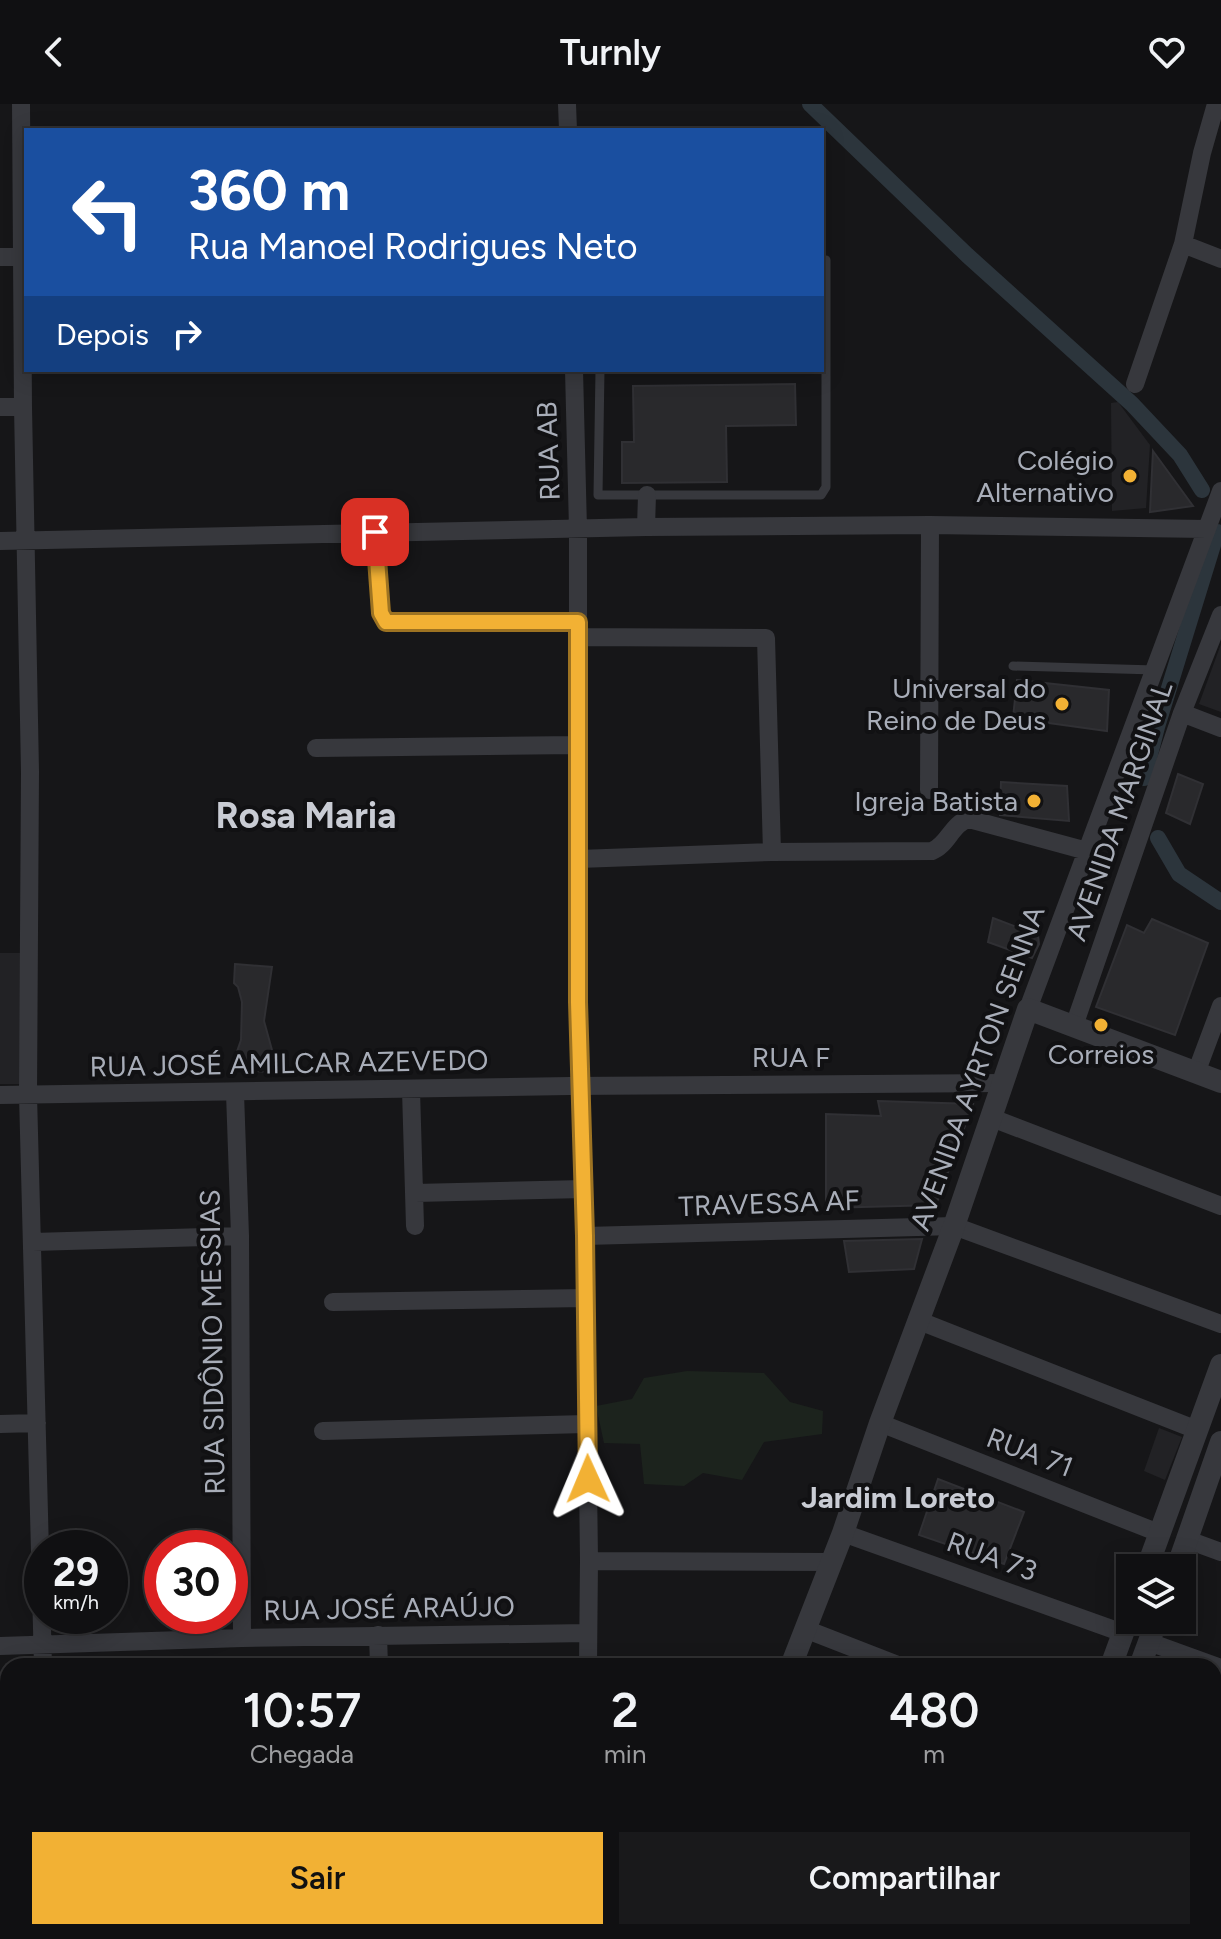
<!DOCTYPE html>
<html lang="pt">
<meta charset="utf-8">
<style>
:root{--surface:#101012;--page:#19191b;--text:#f1f3f6;--muted:#9c9d9f;--line:#303032;--accent:#f2b134}
body{margin:0;font-family:Figtree,sans-serif;background:var(--page);color:var(--text);height:100vh;display:flex;flex-direction:column;font-size:30px;white-space:nowrap}
*{box-sizing:border-box;margin:0}
p{font-size:26px;color:var(--muted)}
.icon{flex:none;width:44px;height:44px;fill:none;stroke:currentColor;stroke-width:2;stroke-linecap:round;stroke-linejoin:round}
.map{position:relative;flex:1;overflow:hidden}
.side{position:absolute;left:0px;top:1554px;width:1222px;height:282px;display:flex;flex-direction:column;background:var(--surface);border-radius:24px 24px 0 0;box-shadow:0 4px 20px #0003,0 0 0 2px var(--line)}
.side>*{flex:none}
.banner{position:absolute;left:24px;top:24px;width:800px;height:244px;border-radius:0px;box-shadow:0 4px 20px #0003,0 0 0 2px var(--line);background:#1a4fa0;color:#fff;overflow:hidden}
.tools{position:absolute;left:1116px;top:1450px;display:grid;gap:16px}
.tools a{display:grid;place-items:center;width:80px;height:80px;border-radius:0px;background:var(--surface);box-shadow:0 4px 20px #0003,0 0 0 2px var(--line);font-size:40px}
.speed{position:absolute;left:24px;top:1426px;display:flex;gap:16px;font-size:40px;font-weight:700;text-align:center}
.speed>*{display:grid;place-content:center;width:104px;height:104px;border-radius:50%;background:var(--surface);box-shadow:0 4px 20px #0003,0 0 0 2px var(--line);line-height:1}
.speed small{font-size:20px;font-weight:400}
.speed .limit{border:12px solid #d22;background:#fff;color:#111}
.pin{position:absolute;display:grid;place-items:center;width:68px;height:68px;color:#fff;margin:-34px;border-radius:16px;box-shadow:0 4px 12px #0006}
.me{position:absolute;width:88px;margin:-44px;rotate:359deg;stroke-linejoin:round;filter:drop-shadow(0 0 6px #0008)}
.turn{display:flex;align-items:center;gap:28px;height:168px;padding:0 32px;font-size:36px}
.turn .icon{width:104px;height:104px;stroke-width:2.5}
.turn b{display:block;font-size:56px;line-height:68px}
.then{display:flex;align-items:center;height:76px;padding:0 32px;background:#0003;gap:16px;font-size:30px}
.eta{display:flex;justify-content:space-evenly;align-items:center;height:136px;text-align:center}
.eta b{font-size:48px;font-weight:600;line-height:56px}
.primary-button{display:flex;gap:16px;margin-top:auto;padding:16px 32px}
.primary-button a{flex:1;height:92px;border-radius:0px;background:var(--accent);color:#111;font-size:32px;font-weight:600;line-height:92px;text-align:center}
.primary-button a+a{background:var(--page);color:var(--text)}
header{display:flex;justify-content:space-between;align-items:center;height:104px;padding:0 32px;background:var(--surface);font-size:36px;font-weight:600}
.map>svg:first-child{display:block}
</style>
<header><svg class="icon" aria-label="back" viewBox="0 0 24 24"><path d="M15 5l-7 7 7 7"/></svg>Turnly<svg class="icon" aria-label="heart" viewBox="0 0 24 24"><path d="M12 20l-8-8c-3-5 5-10 8-4 3-6 11-1 8 4z"/></svg></header>
<div class="map">
<svg width="1221" height="1835" viewBox="0 0 1221 1835">
<rect width="100%" height="100%" fill="#161618"/>
<path fill="#222225" d="M1118,298L1150,341L1146,404L1112,407L1111,299Z
M1221,540V608L1199,600Z
M0,849H26L27,980H0Z
M1159,1324L1182,1333L1165,1376L1144,1367Z"/>
<path fill="#1c231d" d="M687,1267L764,1269L790,1298L823,1307L822,1330L764,1338L742,1376L703,1369L684,1382L644,1380L640,1340L604,1339L596,1302L632,1295L644,1274Z"/>
<g fill="none" stroke-linecap="round" stroke-linejoin="round">
<path stroke="#2c353c" stroke-width="16" d="M810,0L967,151L1132,300L1180,351L1202,386
M1144,674L1157,623L1217,428
M1158,734L1179,770L1221,798"/>
</g>
<path fill="#29292c" stroke="#303034" stroke-width="2" d="M795,280L796,321L726,322L727,378L622,379V338H634L633,282Z
M1153,347L1193,402L1150,408Z
M1017,576L1109,586L1107,627L1013,614Z
M1178,670L1203,680L1190,720L1166,709Z
M1001,678L1067,682L1069,717L1000,711Z
M993,814L1038,831L1039,840L1032,854L988,838Z
M1152,815L1208,839L1175,931L1096,903L1127,821L1144,829Z
M235,860L272,863L264,917L275,957L270,968L235,966L233,959L241,936L242,898L238,883L234,879Z
M878,997L973,1000L936,1101L826,1104V1010L881,1012Z
M922,1135L914,1165L849,1168L844,1137Z
M938,1375L1024,1408L1004,1460L919,1431Z"/>
<g fill="none" stroke-linecap="round" stroke-linejoin="round">
<path stroke="#37383d" stroke-width="9" d="M600,266L598,391H821L826,383V156
M1013,562L1155,566"/>
<path stroke="#37383d" stroke-width="18" d="M21,0L23,303L30,668L28,991L43,1562
M567,0L568,26
M1183,140L1221,155
M0,153H21
M574,266L578,425V898L585,1132L589,1457L588,1562
M1135,280L1183,140L1202,49L1216,0
M0,303H23
M646,423L647,391
M375,428L381,509L386,518H578
M0,437L646,423L930,421L1207,425
M579,533L766,534L772,748
M1182,609L1221,624
M316,644L577,641
M929,686L930,421
M579,755L772,748L932,747C948,741 952,719 969,715L1087,747
M1028,905L1221,387
M1074,922L1182,609L1221,511
M1196,969L1221,902
M411,986L415,1122
M235,989L240,1132L242,1534
M0,991L570,982L1002,979
M992,1014L1221,1102
M415,1089L584,1085
M585,1132L954,1122L1221,1220
M33,1138L240,1132
M333,1198L585,1194
M917,1216L1197,1326
M880,1319L1159,1429
M0,1320L37,1319
M323,1327L586,1320
M843,1429L1123,1529
M1188,1436L1221,1448
M589,1457L831,1458
M805,1525L900,1562
M378,1531L379,1562
M1149,1538L1221,1564
M0,1542L242,1534L587,1529
M0,1659H8
M1214,1681L1221,1683
M1214,1794L1221,1797
M972,1828L992,1835
M46,1835V1828
M587,1835V1828"/>
<path stroke="#37383d" stroke-width="22" d="M1147,1464L1221,1261
M1177,1464L1221,1338
M791,1562L843,1429L880,1319L954,1122L1028,905L1221,978
M1111,1562L1130,1510
M1140,1562L1157,1516
M1130,1828L1131,1835
M1158,1828L1159,1835
M692,1835L695,1828"/>
</g>
<g fill="none" stroke-linecap="round" stroke-linejoin="round">
<g stroke="#9d7322" stroke-width="20">
<path id="route" d="M375,428L381,509L386,518H578V898L585,1132L588,1375"/>
</g>
<use href="#route" stroke="#f2b134" stroke-width="14"/>
</g>
<g fill="#f2b134" stroke="#111113" stroke-width="3">
<circle cx="1130" cy="372" r="8"/>
<circle cx="1062" cy="600" r="8"/>
<circle cx="1034" cy="697" r="8"/>
<circle cx="1101" cy="921" r="8"/>
</g>
<g text-anchor="middle" dominant-baseline="central" stroke-width="8" stroke-linejoin="round" paint-order="stroke">
<g font-size="28" fill="#a8adb8" stroke="#111113">
<text transform="translate(548 347) rotate(-92)">RUA AB</text>
<text transform="translate(1119 707) rotate(-71)">AVENIDA MARGINAL</text>
<text x="791" y="953">RUA F</text>
<text transform="translate(289 959) rotate(-1)">RUA JOSÉ AMILCAR AZEVEDO</text>
<text transform="translate(977 964) rotate(-70)">AVENIDA AYRTON SENNA</text>
<text transform="translate(769 1099) rotate(-2)">TRAVESSA AF</text>
<text transform="translate(212 1238) rotate(-91)">RUA SIDÔNIO MESSIAS</text>
<text transform="translate(1030 1348) rotate(21)">RUA 71</text>
<text transform="translate(992 1452) rotate(20)">RUA 73</text>
<text transform="translate(389 1504) rotate(-1)">RUA JOSÉ ARAÚJO</text>
</g>
<g font-size="28" fill="#a8adb8" stroke="#111113" text-anchor="end">
<text x="1114" y="356">Colégio<tspan x="1114" dy="32">Alternativo</tspan></text>
<text x="1046" y="584">Universal do<tspan x="1046" dy="32">Reino de Deus</tspan></text>
<text x="1018" y="697">Igreja Batista</text>
<text x="1101" y="950" text-anchor="middle">Correios</text>
</g>
<g font-size="30" font-weight="bold" fill="#c9ccd4" stroke="#111113">
<text x="898" y="1393">Jardim Loreto</text>
</g>
<g font-size="36" font-weight="bold" fill="#c9ccd4" stroke="#111113">
<text x="306" y="711">Rosa Maria</text>
</g>
</g>
</svg>
<div class="tools">
<a><svg class="icon" aria-label="layers" viewBox="0 0 24 24"><path d="M12 4l9 5-9 5-9-5zM3 14l9 5 9-5"/></svg></a>
</div>
<div class="speed"><div>29<small>km/h</small></div><div class="limit">30</div></div>
<div class="pin" style="left:375px;top:428px;background:#d93025"><svg class="icon" aria-label="arrive" viewBox="0 0 24 24"><path d="M6 21V4h12l-3 4 3 4H6"/></svg></div>
<svg class="me" style="left:588px;top:1375px" viewBox="-20 -20 40 40"><path d="M0-17L14 15 0 8-14 15z" fill="#f2b134" stroke="#fff" stroke-width="4"/></svg>
<div class="banner">
<div class="turn"><svg class="icon" aria-label="left" viewBox="0 0 24 24"><path d="M17 20v-9H6M10 6l-5 5 5 5"/></svg><div><b>360 m</b>Rua Manoel Rodrigues Neto</div></div>
<div class="then">Depois<svg class="icon" aria-label="right" viewBox="0 0 24 24"><path d="M7 20v-9h11M14 6l5 5-5 5"/></svg></div>
</div>
<section class="side">
<div class="eta">
<div><b>10:57</b><p>Chegada</p></div>
<div><b>2</b><p>min</p></div>
<div><b>480</b><p>m</p></div>
</div>
<div class="primary-button"><a>Sair</a><a>Compartilhar</a></div>
</section>
</div>
